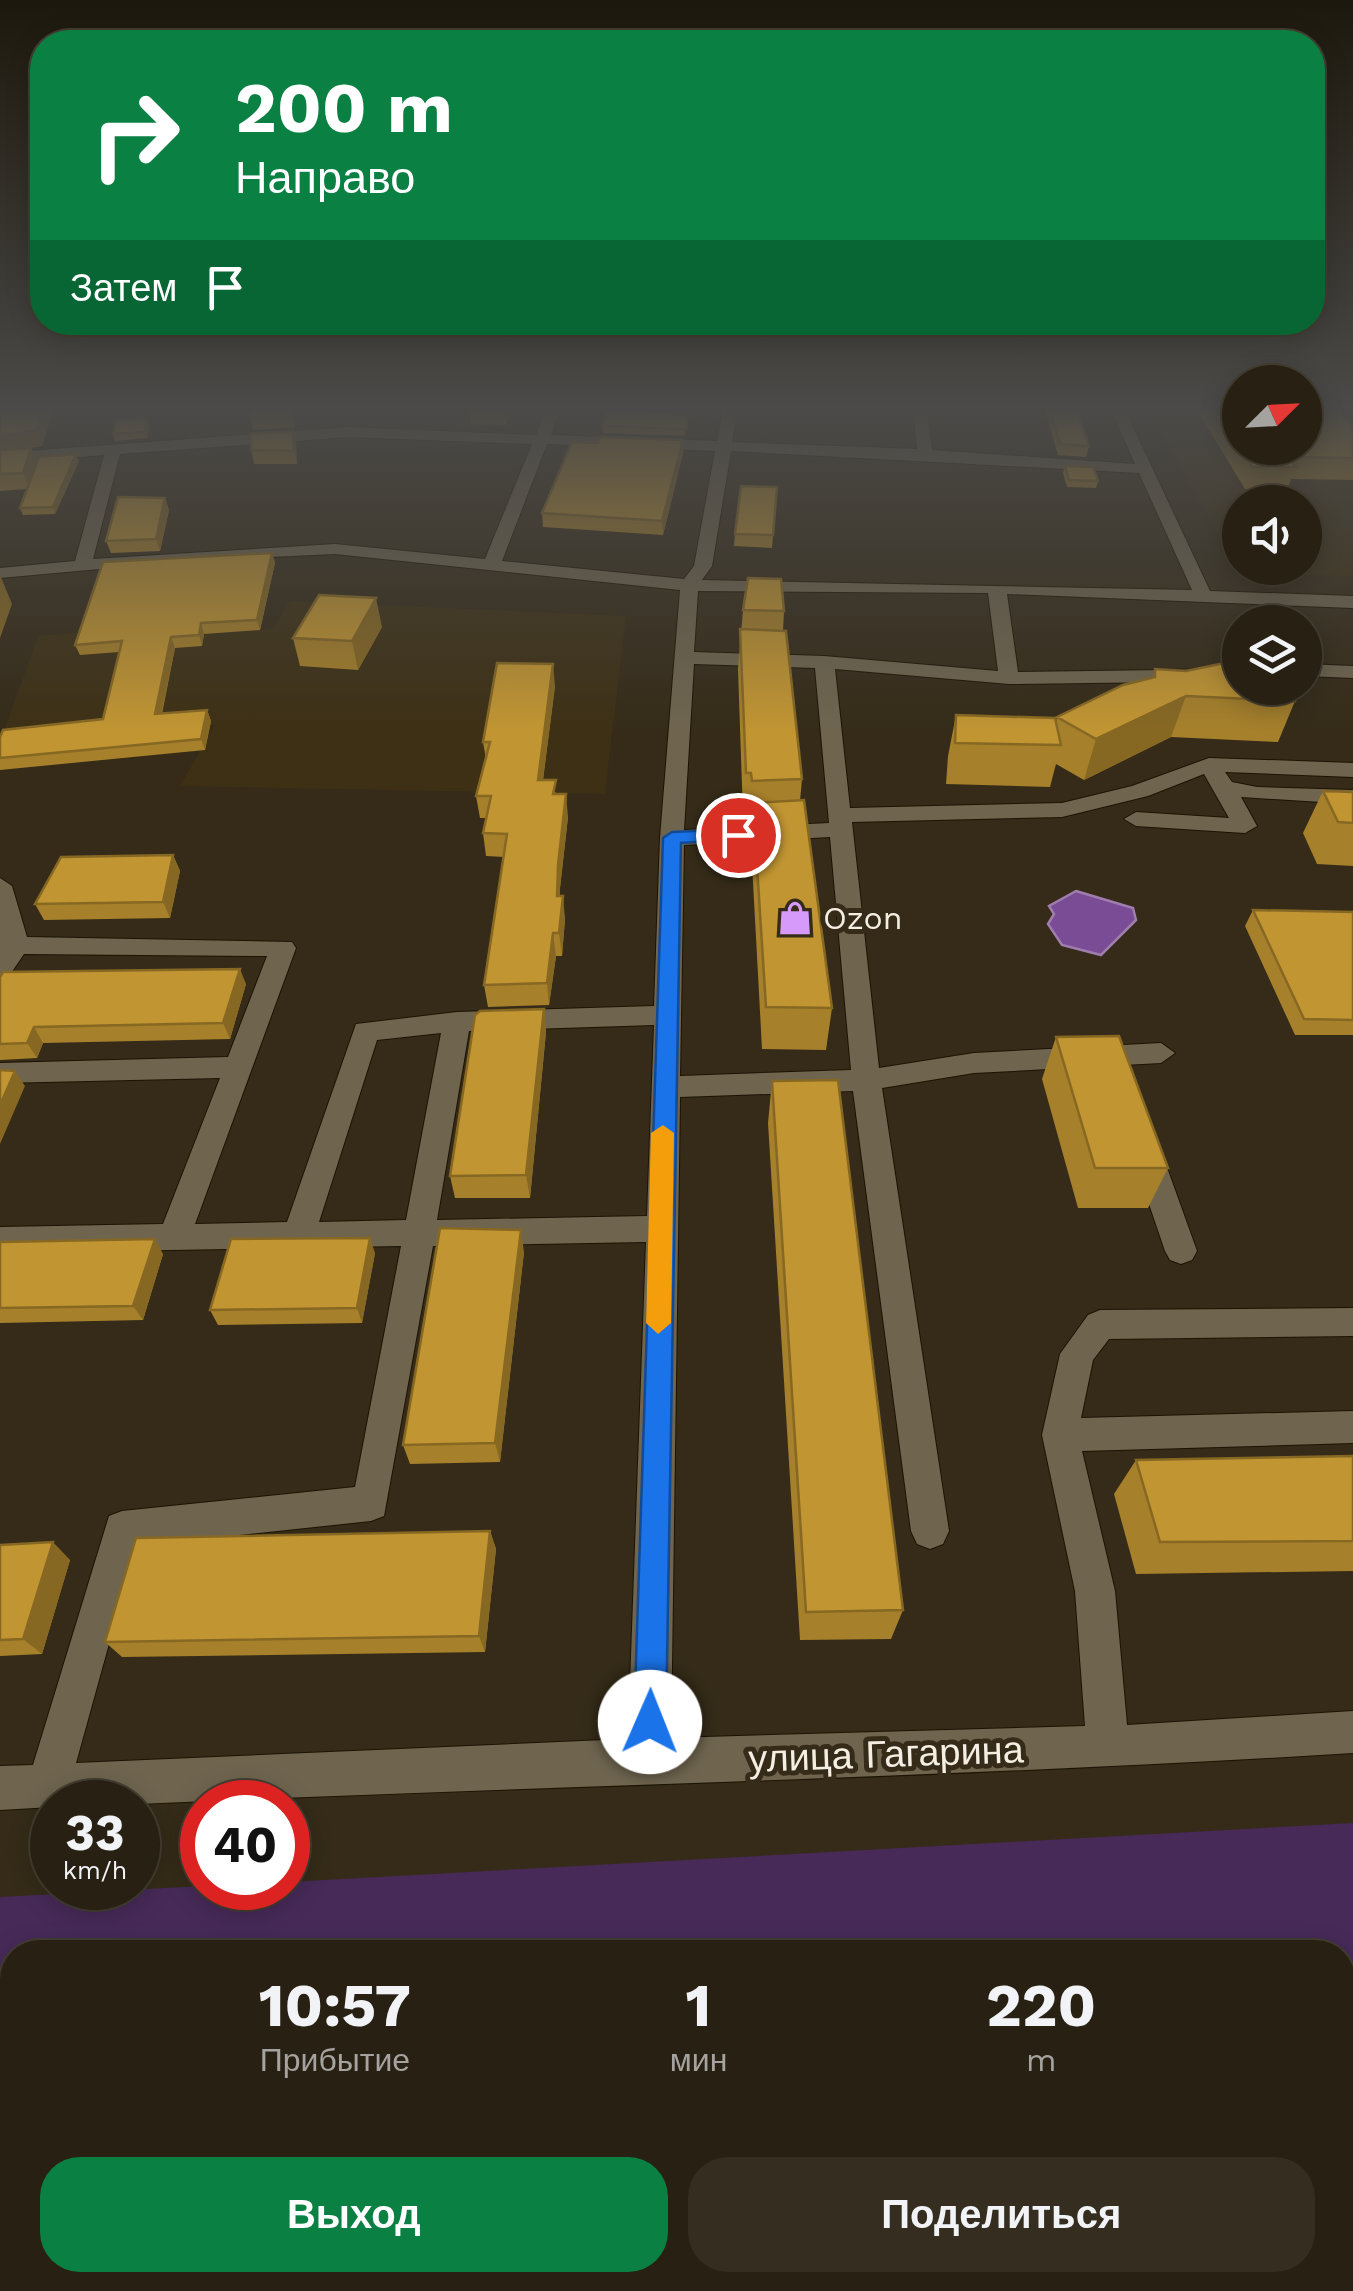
<!DOCTYPE html>
<html lang="ru">
<meta charset="utf-8">
<style>
:root{--surface:#282012;--page:#342d20;--text:#f1f3f6;--muted:#a5a39f;--line:#443e32;--accent:#0b8043}
body{margin:0;font-family:"Work Sans",sans-serif;background:var(--page);color:var(--text);height:100vh;display:flex;flex-direction:column;font-size:38px;white-space:nowrap}
*{box-sizing:border-box;margin:0}
p{font-size:32px;color:var(--muted)}
.icon{flex:none;width:55px;height:55px;fill:none;stroke:currentColor;stroke-width:2;stroke-linecap:round;stroke-linejoin:round}
.map{position:relative;flex:1;overflow:hidden}
.drawer{position:absolute;left:0px;top:1940px;width:1355px;height:352px;display:flex;flex-direction:column;background:var(--surface);border-radius:40px 40px 0 0;box-shadow:0 5px 25px #0003,0 0 0 2px var(--line)}
.drawer>*{flex:none}
.guide{position:absolute;left:30px;top:30px;width:1295px;height:305px;border-radius:40px;box-shadow:0 5px 25px #0003,0 0 0 2px var(--line);background:#0b8043;color:#fff;overflow:hidden}
.needle{width:65px;rotate:66deg}
.buttons{position:absolute;left:1222px;top:365px;display:grid;gap:20px}
.buttons a{display:grid;place-items:center;width:100px;height:100px;border-radius:50%;background:var(--surface);box-shadow:0 5px 25px #0003,0 0 0 2px var(--line);font-size:50px}
.speed{position:absolute;left:30px;top:1780px;display:flex;gap:20px;font-size:50px;font-weight:700;text-align:center}
.speed>*{display:grid;place-content:center;width:130px;height:130px;border-radius:50%;background:var(--surface);box-shadow:0 5px 25px #0003,0 0 0 2px var(--line);line-height:1}
.speed small{font-size:25px;font-weight:400}
.speed .limit{border:15px solid #d22;background:#fff;color:#111}
.pin{position:absolute;display:grid;place-items:center;width:85px;height:85px;color:#fff;margin:-42px;border:5px solid #fff;border-radius:50%;box-shadow:0 2px 10px #0007}
.me{position:absolute;width:110px;margin:-55px;rotate:1deg;stroke-linejoin:round;filter:drop-shadow(0 0 8px #0008)}
.turn{display:flex;align-items:center;gap:35px;height:210px;padding:0 40px;font-size:45px}
.turn .icon{width:130px;height:130px;stroke-width:2.5}
.turn b{display:block;font-size:70px;line-height:85px}
.then{display:flex;align-items:center;height:95px;padding:0 40px;background:#0003;gap:20px;font-size:38px}
.eta{display:flex;justify-content:space-evenly;align-items:center;height:170px;text-align:center}
.eta b{font-size:60px;font-weight:700;line-height:70px}
.action{display:flex;gap:20px;margin-top:auto;padding:20px 40px}
.action a{flex:1;height:115px;border-radius:40px;background:var(--accent);color:#fff;font-size:40px;font-weight:700;line-height:115px;text-align:center}
.action a+a{background:var(--page);color:var(--text)}
.map>svg:first-child{display:block}
</style>
<div class="map">
<svg width="1353" height="2291" viewBox="0 0 1353 2291">
<rect width="100%" height="100%" fill="#352b18"/>
<path fill="#3d3015" fill-rule="evenodd" d="M1150,410H1240V448H1305V410H1353V576L1240,574ZM1240,502H1305V568H1240Z
M290,601L626,616L605,794L180,786L215,725L0,742L38,636L206,622L205,634L273,629Z"/>
<path fill="#472a58" fill-rule="evenodd" d="M1353,1823V2291H0V1897L202,1886L288,1888V1882ZM12,1952H1342V2280H12Z"/>
<path fill="#7a4c96" stroke="#9f7dad" stroke-width="2.5" d="M1076,891L1133,908L1136,920L1101,955L1062,945L1048,924L1054,914L1049,906Z"/>
<g fill="none" stroke-linecap="round" stroke-linejoin="round">
<g stroke="#1c1402" stroke-width="2">
<path id="minor" d="M546,410H560L551,435L717,441L723,410H737L732,442L917,449L913,410H927L932,450L1135,464L1111,410H1125L1210,591L1353,596V608L1007,594L1018,672L1240,669V681L1009,684L835,669L850,808L1062,803L1132,786L1209,758L1353,763V777L1225,772L1232,782L1257,787L1353,790V804L1241,797L1257,826L1245,833L1136,826L1124,819L1136,812L1229,818L1204,774L1148,796L1062,817L852,822L879,1068L974,1053L1161,1043L1175,1053L1161,1063L974,1073L882,1088L949,1531L943,1544L930,1549L917,1544L911,1531L853,1091L680,1097L671,1738L1085,1726L1075,1591L1042,1435L1060,1354L1088,1315L1100,1310L1353,1308V1336L1109,1339L1093,1360L1081,1418L1353,1411V1443L1082,1451L1115,1591L1127,1725L1353,1711V1753C948,1778 543,1786 138,1804L52,1802V1807L0,1810V1766L33,1765L109,1516L122,1511L355,1487L401,1246L0,1253V1227L163,1224L220,1078L0,1083V1063L228,1057L267,956L24,954L9,976L0,979V878L12,886L27,937L292,942L296,948L195,1224L287,1222L356,1024L457,1012L654,1006L660,838L680,590L335,554L188,561L0,578V568L75,561L104,455L0,463V453L349,427L536,435ZM349,437L532,444L485,559L335,544L93,559L120,454ZM547,444L715,451L694,566L684,579L502,561ZM731,451L1139,473L1192,590L702,580L712,566ZM698,591L988,593L998,671L824,656L694,652ZM694,664L815,668L829,823L684,830ZM830,837L851,1070L680,1076L684,845ZM654,1025L647,1216L437,1220L469,1031ZM441,1033L406,1220L319,1222L377,1040ZM646,1242L628,1739L76,1763L136,1546L371,1521L384,1516L433,1246Z
M1305,664L1353,666V678L1305,676Z
M1146,1139L1157,1143L1161,1151L1197,1251L1192,1260L1181,1264L1170,1260L1165,1251L1131,1151L1135,1143Z"/>
</g>
<use href="#minor" fill="#6f654f" fill-rule="evenodd"/>
</g>
<path fill="#a6802b" d="M0,410H53L42,446L29,448H31L37,463L79,461L55,514L23,515L20,508L27,489L0,491Z
M292,410L295,427L253,430L250,417Z
M469,410H512L506,425L471,424Z
M1045,410H1077L1089,446L1086,457L1058,455Z
M1197,410H1240L1353,427V480L1291,479L1287,490L1245,489Z
M688,415L685,436L603,433V426Z
M150,424L147,438L115,441L113,434Z
M683,440V453L663,535L543,527L542,513L598,443Z
M296,445L297,464H254L251,450Z
M1065,466L1098,481L1096,488L1067,487L1063,473Z
M777,487L772,548L734,546L735,534Z
M165,498L169,510L160,551L111,553L106,541Z
M272,553L275,563L260,630L204,634L202,646L175,648L162,714L207,710L211,721L205,750L0,770V737L103,719L119,652L80,655L75,645Z
M743,610L784,611L783,631L802,779L800,801L832,1008L826,1050L762,1049L751,845L752,823H750L749,815H743L738,669Z
M382,627L358,670L300,666L293,638Z
M1155,669L1295,701L1278,742L1171,737L1084,780L1056,764L1050,787L946,784L948,756L956,715L1056,722L1057,717L1153,678Z
M555,686L543,780L557,794L568,817L560,888V896L565,919L562,956H556L549,1005L488,1007L484,985L504,857L486,856L483,833L486,818H480L476,796L486,759L483,742Z
M1323,791L1353,792V866L1317,864L1303,833Z
M173,855L180,871L170,918L44,920L35,904Z
M1253,910L1353,912V1035H1295L1245,926Z
M0,977L246,984L230,1039L43,1043L37,1058L0,1060Z
M544,1009L546,1032L530,1198H455L450,1176Z
M1056,1037L1168,1168L1148,1208H1078L1042,1079Z
M772,1081L903,1610L891,1639L800,1640L768,1123Z
M0,1242L163,1254L143,1320L0,1323Z
M524,1252L500,1462L410,1464L403,1445Z
M375,1253L362,1323L218,1325L210,1310Z
M1353,1456V1571L1136,1574L1114,1494L1136,1460Z
M490,1531L496,1549L485,1652L122,1657L105,1642Z
M0,1545L70,1560L42,1654L0,1656Z"/>
<path fill="#876823" d="M43,410H53L42,446L0,452V436Z
M504,410H512L506,425Z
M148,417L150,424L147,438L145,432Z
M293,431L296,445L297,464L294,451Z
M683,440V453L663,535L662,521Z
M31,448L37,464L29,489L23,473Z
M76,454L79,461L55,514L53,507Z
M165,498L169,510L160,551L156,539Z
M272,553L275,563L260,630L257,620Z
M0,575L12,604L0,638Z
M376,598L382,627L358,670L352,641Z
M201,623L204,634L202,646L199,635Z
M171,637L175,648L159,725L155,714Z
M553,664L555,686L540,803L538,780Z
M1186,696L1171,737L1084,780L1096,739Z
M207,710L211,721L205,750L201,739Z
M566,794L568,817L560,888V919L557,896L558,865Z
M173,855L180,871L170,918L163,902Z
M563,896L565,919L562,956L559,933Z
M553,933L556,956L549,1005L547,983Z
M240,969L246,984L230,1039L223,1023Z
M544,1009L546,1032L530,1198L526,1175Z
M34,1027L43,1043L37,1058L27,1043Z
M15,1071L25,1086L0,1144V1105Z
M521,1230L524,1252L500,1462L495,1443Z
M370,1238L375,1253L362,1323L357,1308Z
M155,1239L163,1254L143,1320L133,1306Z
M490,1531L496,1549L485,1652L479,1636Z
M53,1542L70,1560L42,1654L23,1639Z"/>
<path fill="#c19532" stroke="#876823" stroke-width="2.5" d="M0,410H43L37,430L0,436Z
M250,410H292V414L250,417Z
M1050,410H1077L1089,446L1060,444Z
M1216,410H1240V448H1305V410H1339L1353,427V458L1288,457L1296,467H1252Z
M606,413L688,415L686,429L603,426Z
M148,417L145,432L113,434L116,420Z
M293,431L294,451L251,450L250,434Z
M600,437L683,440L662,521L542,513L572,442L598,443Z
M31,448L23,473L0,474V450Z
M76,454L53,507L20,508L39,457Z
M1065,466L1093,467L1098,481L1069,480Z
M741,486L777,487L773,535L735,534Z
M118,497L165,498L156,539L106,541Z
M272,553L257,620L201,623L199,635L171,637L155,714L207,710L201,739L0,758V737L3,730L103,719L122,641L75,645L103,562Z
M748,578L781,579L784,611L743,610Z
M319,595L376,598L352,641L293,638Z
M740,629L786,631L802,779L752,781L751,773H746Z
M1239,660L1240,671L1234,673L1240,674V688H1296L1295,701L1186,696L1096,739L1057,717L1123,685L1155,677V669L1186,671Z
M497,663L553,664L538,780H556L553,794H566L558,865L557,896H563L559,933H553L547,983L484,985L507,834L483,833L491,796H476L490,742H483Z
M956,715L1055,718L1061,745L955,743Z
M1323,791L1353,792V823L1338,822Z
M804,800L832,1008L766,1007L753,803Z
M173,855L163,902L35,904L61,857Z
M1253,910L1353,912V1020L1304,1019Z
M240,969L223,1023L34,1027L27,1043L0,1044V977L3,972Z
M544,1009L526,1175L450,1176L475,1015L480,1011Z
M1119,1036L1168,1168H1095L1056,1037Z
M0,1070L15,1071L0,1105Z
M838,1080L903,1610L806,1612L772,1081Z
M440,1228L521,1230L495,1443L403,1445Z
M370,1238L357,1308L210,1310L231,1239Z
M155,1239L133,1306L0,1308V1242Z
M1353,1456V1541L1160,1542L1136,1460Z
M490,1531L479,1636L105,1642L136,1538Z
M53,1542L23,1639L0,1640V1545Z"/>
<linearGradient id="sky" x2="0" y2="1"><stop stop-color="#1d180d"/><stop offset="0.56" stop-color="#4b4a48"/><stop offset="1" stop-color="#4b4a48" stop-opacity="0"/></linearGradient>
<rect width="1353" height="731" fill="url(#sky)"/>
<path fill="#1a73e8" stroke="#114b97" stroke-width="2.5" d="M738,829L744,831V839L681,843L666,1722L661,1734L650,1738L639,1734L634,1722L663,838L672,832Z"/>
<path fill="#f59e0b" d="M663,1125L674,1133L671,1323L658,1334L646,1323L651,1133Z"/>
<defs>
<g id="shop-bare" transform="scale(2.7)"><path d="M-5-2.5h2.3a2.7 3.5 0 0 1 5.4 0H5L5.5 6h-11ZM-1.5-2.5h3a1.5 2.3 0 0 0-3 0Z" fill="#d69bfa" stroke="#352b18" stroke-width="2.5" paint-order="stroke"/></g>
</defs>
<g fill-rule="evenodd">
<use href="#shop-bare" x="795" y="918"/>
</g>
<g text-anchor="middle" dominant-baseline="central" stroke-width="10" stroke-linejoin="round" paint-order="stroke">
<g font-size="32" fill="#f5efe3" stroke="#352b18" text-anchor="start">
<text x="823" y="918">Ozon</text>
</g>
<g font-size="38" fill="#f5efe3" stroke="#352b18">
<text transform="translate(886 1754) rotate(-2)">улица Гагарина</text>
</g>
</g>
</svg>
<div class="buttons">
<a><svg class="needle" viewBox="-14 -14 28 28"><path d="M0-13l5 13h-10z" fill="#e53935"/><path d="M0 13l5-13h-10z" fill="#a5a39f"/></svg></a>
<a><svg class="icon" aria-label="sound" viewBox="0 0 24 24"><path d="M4 9h4l5-4v14l-5-4H4zM17 9q2 3 0 6"/></svg></a>
<a><svg class="icon" aria-label="layers" viewBox="0 0 24 24"><path d="M12 4l9 5-9 5-9-5zM3 14l9 5 9-5"/></svg></a>
</div>
<div class="speed"><div>33<small>km/h</small></div><div class="limit">40</div></div>
<div class="pin" style="left:738px;top:835px;background:#d93025"><svg class="icon" aria-label="arrive" viewBox="0 0 24 24"><path d="M6 21V4h12l-3 4 3 4H6"/></svg></div>
<svg class="me" style="left:650px;top:1722px" viewBox="-20 -20 40 40"><circle r="19" fill="#fff"/><path d="M0-13L10 11 0 6-10 11z" fill="#1a73e8"/></svg>
<div class="guide">
<div class="turn"><svg class="icon" aria-label="right" viewBox="0 0 24 24"><path d="M7 20v-9h11M14 6l5 5-5 5"/></svg><div><b>200 m</b>Направо</div></div>
<div class="then">Затем<svg class="icon" aria-label="arrive" viewBox="0 0 24 24"><path d="M6 21V4h12l-3 4 3 4H6"/></svg></div>
</div>
<section class="drawer">
<div class="eta">
<div><b>10:57</b><p>Прибытие</p></div>
<div><b>1</b><p>мин</p></div>
<div><b>220</b><p>m</p></div>
</div>
<div class="action"><a>Выход</a><a>Поделиться</a></div>
</section>
</div>
